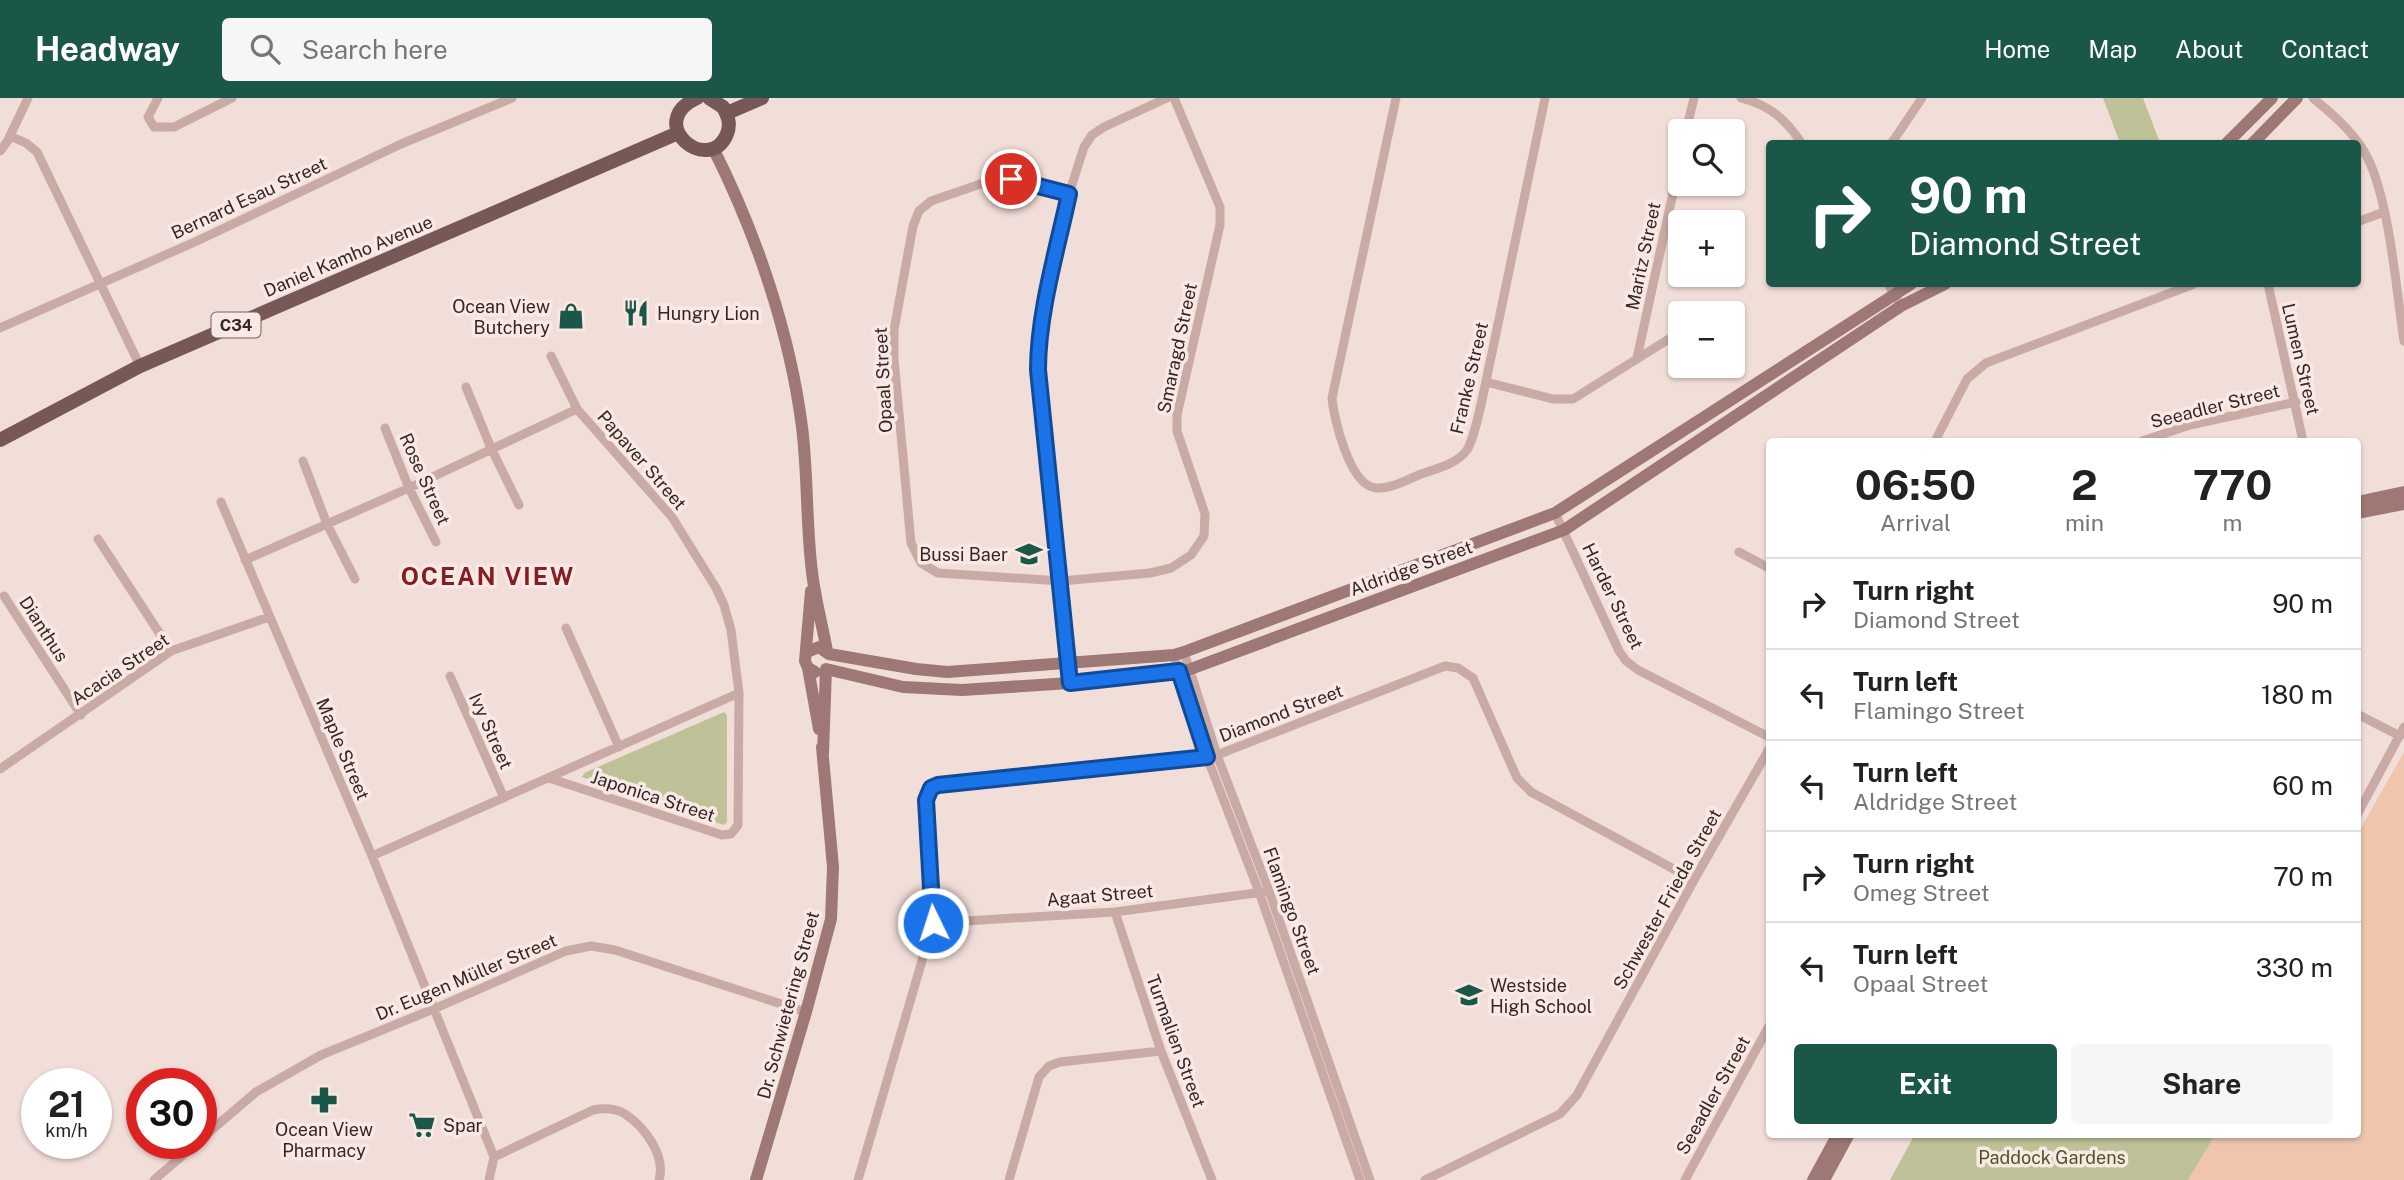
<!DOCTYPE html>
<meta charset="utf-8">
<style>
:root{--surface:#fff;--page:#f6f6f6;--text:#222;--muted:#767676;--line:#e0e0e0;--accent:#1b5749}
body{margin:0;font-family:"Public Sans",sans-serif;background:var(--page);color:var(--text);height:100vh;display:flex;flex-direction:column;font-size:26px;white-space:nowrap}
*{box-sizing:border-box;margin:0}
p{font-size:23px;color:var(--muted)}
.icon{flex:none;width:38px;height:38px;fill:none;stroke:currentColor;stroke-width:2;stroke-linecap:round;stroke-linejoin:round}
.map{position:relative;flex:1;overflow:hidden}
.panel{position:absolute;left:1766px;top:340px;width:595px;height:700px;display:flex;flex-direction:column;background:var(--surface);border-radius:7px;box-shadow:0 2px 5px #0004}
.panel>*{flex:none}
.banner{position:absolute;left:1766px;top:42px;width:595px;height:147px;border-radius:7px;box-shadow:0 2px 5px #0004;background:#1b5749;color:#fff;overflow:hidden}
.tools{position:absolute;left:1668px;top:21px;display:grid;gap:14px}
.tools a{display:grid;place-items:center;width:77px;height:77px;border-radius:7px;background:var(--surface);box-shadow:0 2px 5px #0004;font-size:35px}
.speed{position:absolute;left:21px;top:970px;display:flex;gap:14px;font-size:35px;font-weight:700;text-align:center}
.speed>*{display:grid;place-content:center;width:91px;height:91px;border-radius:50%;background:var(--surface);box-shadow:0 2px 5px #0004;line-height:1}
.speed small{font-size:18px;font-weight:400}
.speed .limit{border:10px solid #d22;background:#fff;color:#111}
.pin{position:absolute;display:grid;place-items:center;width:60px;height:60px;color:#fff;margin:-30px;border:4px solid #fff;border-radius:50%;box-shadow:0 2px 7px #0007}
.me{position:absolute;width:77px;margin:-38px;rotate:356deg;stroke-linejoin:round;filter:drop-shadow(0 0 5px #0008)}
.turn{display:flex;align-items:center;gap:24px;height:147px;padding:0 28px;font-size:32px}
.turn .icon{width:91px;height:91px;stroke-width:2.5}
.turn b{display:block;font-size:49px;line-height:60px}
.eta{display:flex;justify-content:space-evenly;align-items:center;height:119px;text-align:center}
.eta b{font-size:42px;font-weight:700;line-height:49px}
.button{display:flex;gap:14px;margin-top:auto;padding:14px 28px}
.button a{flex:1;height:80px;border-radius:7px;background:var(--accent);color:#fff;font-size:28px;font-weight:700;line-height:80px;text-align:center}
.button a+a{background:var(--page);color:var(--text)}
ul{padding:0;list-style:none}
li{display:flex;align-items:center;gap:21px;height:91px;padding:0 28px;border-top:2px solid var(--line)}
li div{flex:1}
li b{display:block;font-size:26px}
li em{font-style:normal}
header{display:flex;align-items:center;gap:42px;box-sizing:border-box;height:98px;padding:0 35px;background:var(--accent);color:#fff}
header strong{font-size:33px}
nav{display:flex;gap:38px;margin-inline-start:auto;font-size:24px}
.search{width:490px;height:63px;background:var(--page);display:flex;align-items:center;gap:18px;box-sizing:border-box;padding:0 24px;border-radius:7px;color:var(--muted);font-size:26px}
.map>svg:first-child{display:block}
</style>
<header>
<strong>Headway</strong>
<div class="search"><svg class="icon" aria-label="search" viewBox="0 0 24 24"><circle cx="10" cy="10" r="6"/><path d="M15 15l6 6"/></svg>Search here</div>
<nav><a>Home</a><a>Map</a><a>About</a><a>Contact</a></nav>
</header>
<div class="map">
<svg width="2404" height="1082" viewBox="0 0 2404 1082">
<rect width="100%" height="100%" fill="#f2ded8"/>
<path fill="#bfc198" d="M2103,0H2143L2160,45H2120Z
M724,614L727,617V724L724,727L582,679L584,675Z
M1915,1036H2216L2188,1082H1890Z"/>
<path fill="#efc5ad" d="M2404,654V1082H2188L2216,1036H2357V737Z"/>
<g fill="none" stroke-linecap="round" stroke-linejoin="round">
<path stroke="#caaaa4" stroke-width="9" d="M158,0L148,19L154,29H174L232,0
M1396,0L1332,300C1334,322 1350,388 1376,390C1391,391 1407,382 1421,376C1436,371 1457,366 1467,352C1477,336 1487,276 1492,255C1510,170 1527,85 1545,0
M1741,0C1769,7 1786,21 1802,46
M2313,0C2331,15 2349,30 2362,50C2389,91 2396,192 2404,243
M1686,33L1694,0
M10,38L26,45L37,54L140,268
M1891,46L1922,0
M0,53L7,44L28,0
M1069,96L998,80L931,103L919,113L913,128L894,232V261L911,445L921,465L938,475L1061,483L1150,475L1171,470L1191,457L1204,438L1205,416L1177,333V317L1220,127V109L1174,0
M2357,124L2384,114
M1888,186L1901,208
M2268,186L2303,343
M1710,215L1721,209
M0,230L197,143L401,46L512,0
M551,258L577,311
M1637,260L1680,63
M1486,284L1553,301H1573L1680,234
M466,289L491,350L519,407
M385,330L409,390L436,444
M1935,343L1967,281L1986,265L2194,186
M2142,343L2190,327L2296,304
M303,363L327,426L355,481
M221,404L372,758L494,1059L489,1082
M1555,415L1619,553L1626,563L1638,572L1769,639
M98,441L171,553
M1739,454L1769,470
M245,462L409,390L577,311L672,419L716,490L724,507L731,532L739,595L372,758
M4,498L81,617
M566,530L619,649
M1184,554L1217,657L1269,793L1370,1082
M1174,557L1207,659L1259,794L1360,1082
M450,578L504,700
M1070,585L1038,272V250L1069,96L1084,49L1092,37L1104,29L1167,0
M2357,616L2400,638
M0,671L171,553L269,519
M549,680L722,737L731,736L738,727L739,595
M2357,717L2404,629
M1115,814L1161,953L1212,1082
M933,825L1115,814L1263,794
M201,1041L256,994L321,957L436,910L566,853L591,848L615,852L806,914
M494,1059L593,1012C604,1010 615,1010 625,1016C645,1029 666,1058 659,1082
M154,1082L197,1045
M858,1082L933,825L926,702L931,690L938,686L1217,657L1445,568L1458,570L1473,580L1517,680L1531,694L1694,782
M1009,1082L1039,979L1049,968L1060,964L1161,953
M1425,1082L1560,1016L1577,997L1694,782L1769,651
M1685,1082L1769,928"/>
<path stroke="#9d7875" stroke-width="12" d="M2226,46L2272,0
M2252,46L2297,0
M713,50C756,135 790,235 802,329C808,377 806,426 812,474C815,500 822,526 827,553
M2357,404L2404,394
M2357,415L2404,406
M811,493L805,563L808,570L815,574
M807,554L819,549L829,556
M829,556L916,571L947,574L1174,557L1184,554L1555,415L1911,186
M808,570L819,631
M823,655L826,571L903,589L962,592L1070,585L1188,572L1564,432L1901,208L1945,186
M756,1082L806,914L831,821L833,769L822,649
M1813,1082L1838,1036
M1824,1082L1849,1036"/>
<path stroke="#775856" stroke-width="14" d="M697,0C643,25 709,79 727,36C731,26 728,18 723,9L709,0
M727,15L762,0
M0,342L140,268L678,35"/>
</g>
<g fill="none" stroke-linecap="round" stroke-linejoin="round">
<g stroke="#114b97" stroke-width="18">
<path id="route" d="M933,825L926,702L931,690L938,687L1207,659L1179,573L1070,585L1038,272C1038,215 1057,152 1069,96L1011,81"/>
</g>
<use href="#route" stroke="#1a73e8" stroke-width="12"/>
</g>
<defs>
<g id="restaurant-bare" transform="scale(2.1)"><path d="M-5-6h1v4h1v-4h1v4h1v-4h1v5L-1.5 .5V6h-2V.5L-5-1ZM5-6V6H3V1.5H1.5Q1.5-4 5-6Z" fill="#1b5749" stroke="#f9e9e4" stroke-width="2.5" paint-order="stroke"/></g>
<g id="shop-bare" transform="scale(2.1)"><path d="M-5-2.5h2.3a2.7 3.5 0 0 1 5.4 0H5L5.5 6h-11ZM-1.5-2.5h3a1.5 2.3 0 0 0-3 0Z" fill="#1b5749" stroke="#f9e9e4" stroke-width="2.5" paint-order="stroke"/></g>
<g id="school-bare" transform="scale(2.1)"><path d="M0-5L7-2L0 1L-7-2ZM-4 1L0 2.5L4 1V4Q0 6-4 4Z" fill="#1b5749" stroke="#f9e9e4" stroke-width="2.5" paint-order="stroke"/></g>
<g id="pharmacy-bare" transform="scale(2.1)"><path d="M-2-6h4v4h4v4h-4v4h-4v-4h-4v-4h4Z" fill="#1b5749" stroke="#f9e9e4" stroke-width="2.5" paint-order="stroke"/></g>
<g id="supermarket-bare" transform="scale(2.1)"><path d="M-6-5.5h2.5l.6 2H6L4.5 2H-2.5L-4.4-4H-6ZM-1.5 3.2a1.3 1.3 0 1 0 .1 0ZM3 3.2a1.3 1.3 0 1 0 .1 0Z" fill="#1b5749" stroke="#f9e9e4" stroke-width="2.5" paint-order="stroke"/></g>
</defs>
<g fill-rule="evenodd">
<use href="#restaurant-bare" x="636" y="215"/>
<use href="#shop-bare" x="571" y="218"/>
<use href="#school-bare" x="1029" y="456"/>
<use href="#school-bare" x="1469" y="897"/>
<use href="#pharmacy-bare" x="324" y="1002"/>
<use href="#supermarket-bare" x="422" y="1027"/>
</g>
<g text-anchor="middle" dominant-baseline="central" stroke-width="7" stroke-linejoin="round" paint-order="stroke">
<rect fill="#f9e9e4" stroke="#70605f" stroke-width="2" x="211.5" y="214.5" width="49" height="25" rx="5"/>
<g font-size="16" font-weight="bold" fill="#352626">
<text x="236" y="227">C34</text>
</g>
<g font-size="18" fill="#352626" stroke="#f9e9e4">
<text transform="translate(249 100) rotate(-25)">Bernard Esau Street</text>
<text transform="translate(348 158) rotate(-23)">Daniel Kamho Avenue</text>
<text transform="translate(1643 158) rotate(-78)">Maritz Street</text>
<text transform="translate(1177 250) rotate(-78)">Smaragd Street</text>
<text transform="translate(2301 261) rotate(77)">Lumen Street</text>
<text transform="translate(1469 280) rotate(-77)">Franke Street</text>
<text transform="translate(883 282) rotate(-93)">Opaal Street</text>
<text transform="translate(2215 308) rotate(-14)">Seeadler Street</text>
<text transform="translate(642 362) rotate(49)">Papaver Street</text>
<text transform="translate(425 381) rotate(66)">Rose Street</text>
<text transform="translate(1411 470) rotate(-20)">Aldridge Street</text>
<text transform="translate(1613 498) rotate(64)">Harder Street</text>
<text transform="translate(44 531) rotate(57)">Dianthus</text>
<text transform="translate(120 571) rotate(-34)">Acacia Street</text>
<text transform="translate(1281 615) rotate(-21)">Diamond Street</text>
<text transform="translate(491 633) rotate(66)">Ivy Street</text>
<text transform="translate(343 651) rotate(67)">Maple Street</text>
<text transform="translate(653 698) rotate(18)">Japonica Street</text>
<text transform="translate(1100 797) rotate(-5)">Agaat Street</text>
<text transform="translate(1667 801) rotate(-61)">Schwester Frieda Street</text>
<text transform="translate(1292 813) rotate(70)">Flamingo Street</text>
<text transform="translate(466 879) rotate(-23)">Dr. Eugen Müller Street</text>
<text transform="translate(788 907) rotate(-75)">Dr. Schwietering Street</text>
<text transform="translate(1176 943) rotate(70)">Turmalien Street</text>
<text transform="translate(1713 997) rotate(-61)">Seeadler Street</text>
</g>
<g font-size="18" fill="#352626" stroke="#f9e9e4" text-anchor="start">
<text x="550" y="208" text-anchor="end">Ocean View<tspan x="550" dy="21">Butchery</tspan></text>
<text x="657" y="215">Hungry Lion</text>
<text x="1008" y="456" text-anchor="end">Bussi Baer</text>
<text x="1490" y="887">Westside<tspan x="1490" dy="21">High School</tspan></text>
<text x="443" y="1027">Spar</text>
<text x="324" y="1031" text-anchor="middle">Ocean View<tspan x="324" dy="21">Pharmacy</tspan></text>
</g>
<g font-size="18" fill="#505329" stroke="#f9e9e4">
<text x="2052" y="1059">Paddock Gardens</text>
</g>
<g font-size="24" font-weight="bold" letter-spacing="2" fill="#851d22" stroke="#f9e9e4">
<text x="488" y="478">OCEAN VIEW</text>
</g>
</g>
</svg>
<div class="tools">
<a><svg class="icon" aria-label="search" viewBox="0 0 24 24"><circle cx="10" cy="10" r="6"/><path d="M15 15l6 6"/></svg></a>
<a>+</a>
<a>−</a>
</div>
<div class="speed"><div>21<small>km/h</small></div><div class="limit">30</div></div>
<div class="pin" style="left:1011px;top:81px;background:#d93025"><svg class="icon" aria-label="arrive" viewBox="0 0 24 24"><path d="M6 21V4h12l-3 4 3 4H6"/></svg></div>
<svg class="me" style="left:933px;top:825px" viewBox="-20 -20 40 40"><circle r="17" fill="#1a73e8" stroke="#fff" stroke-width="3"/><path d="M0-11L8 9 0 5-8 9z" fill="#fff"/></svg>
<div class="banner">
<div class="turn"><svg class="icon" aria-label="right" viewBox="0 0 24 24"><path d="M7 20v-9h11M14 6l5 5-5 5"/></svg><div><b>90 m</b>Diamond Street</div></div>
</div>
<section class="panel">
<div class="eta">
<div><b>06:50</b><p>Arrival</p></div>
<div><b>2</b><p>min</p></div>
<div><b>770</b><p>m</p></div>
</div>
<ul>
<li><svg class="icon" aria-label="right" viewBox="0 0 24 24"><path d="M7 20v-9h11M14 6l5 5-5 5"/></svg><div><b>Turn right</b><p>Diamond Street</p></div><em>90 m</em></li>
<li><svg class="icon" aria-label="left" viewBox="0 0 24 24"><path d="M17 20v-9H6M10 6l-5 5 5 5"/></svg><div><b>Turn left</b><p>Flamingo Street</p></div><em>180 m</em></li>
<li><svg class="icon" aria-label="left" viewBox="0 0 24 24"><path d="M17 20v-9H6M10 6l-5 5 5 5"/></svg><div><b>Turn left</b><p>Aldridge Street</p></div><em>60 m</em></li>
<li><svg class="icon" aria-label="right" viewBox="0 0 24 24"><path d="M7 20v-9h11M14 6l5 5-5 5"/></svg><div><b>Turn right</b><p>Omeg Street</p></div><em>70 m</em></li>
<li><svg class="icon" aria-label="left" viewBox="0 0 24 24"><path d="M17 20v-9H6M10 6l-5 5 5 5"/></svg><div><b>Turn left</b><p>Opaal Street</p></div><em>330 m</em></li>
</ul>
<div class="button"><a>Exit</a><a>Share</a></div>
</section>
</div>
